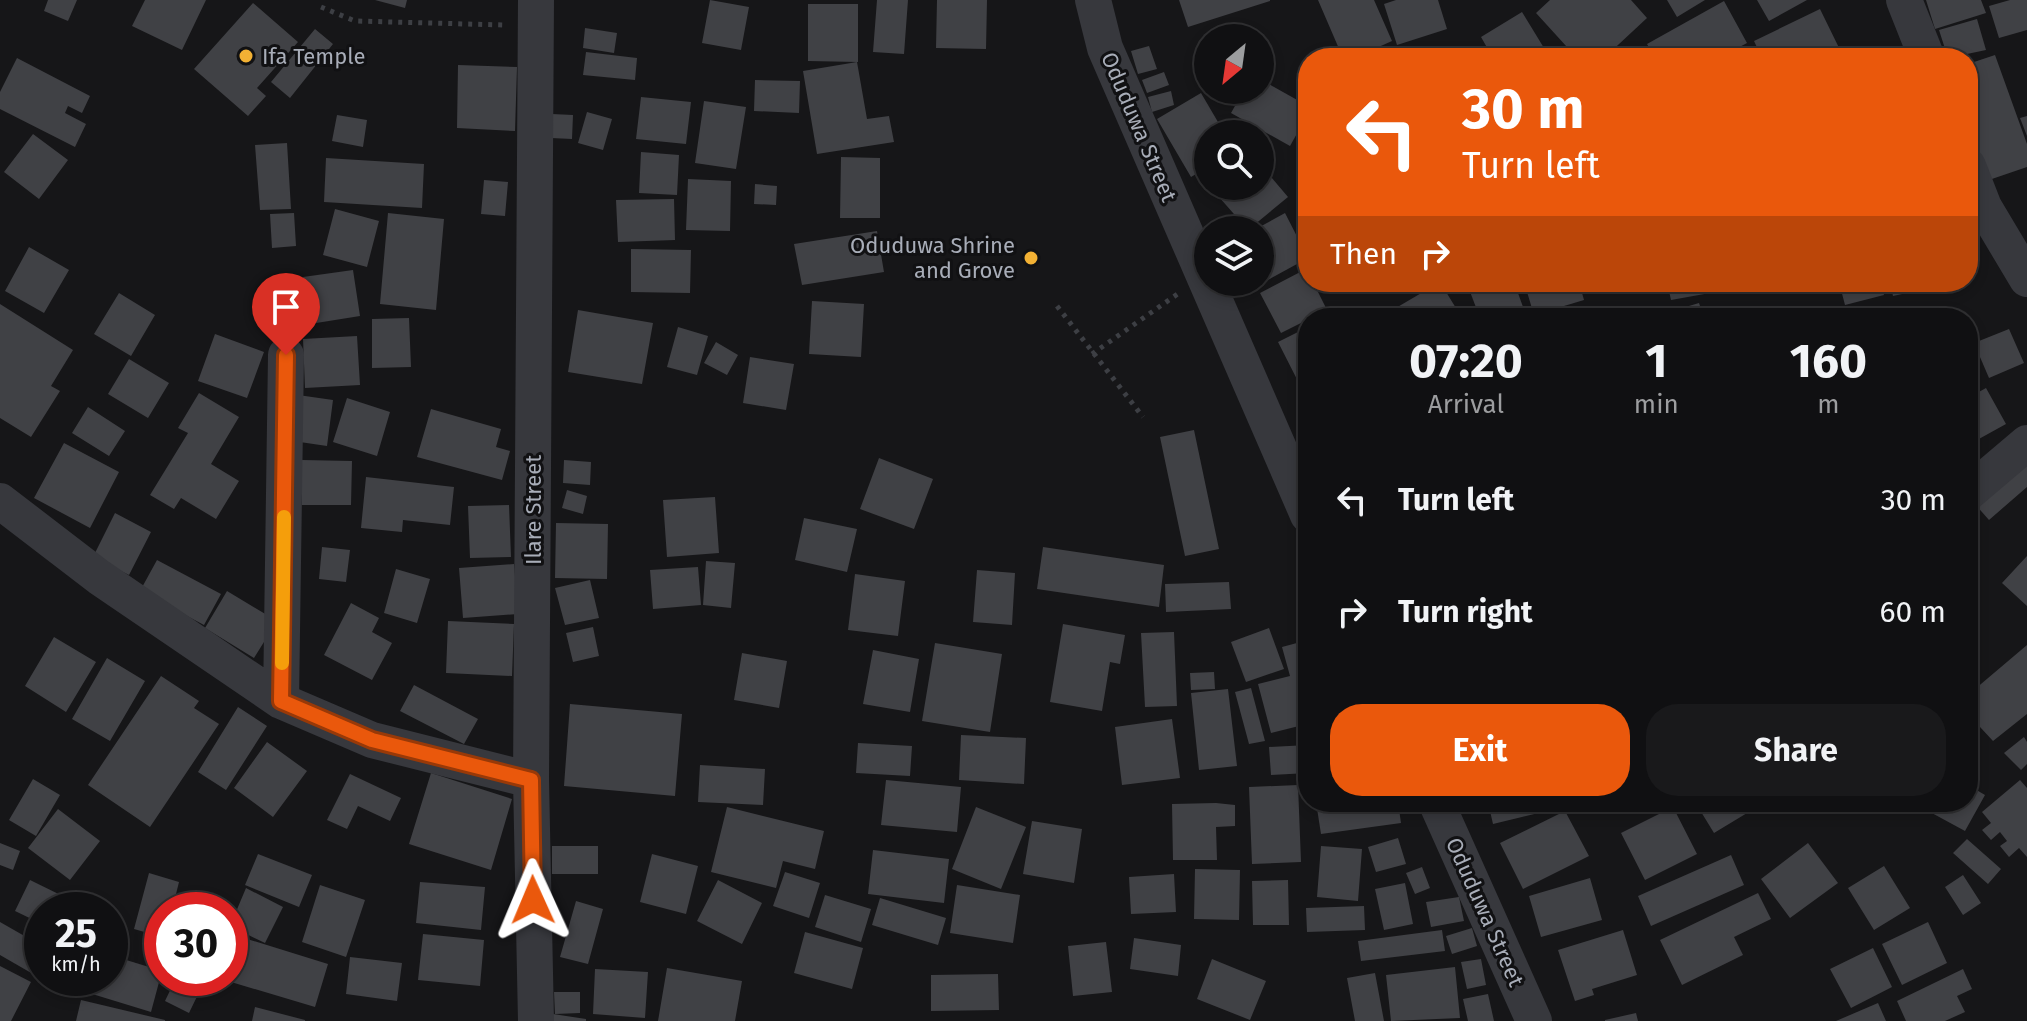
<!DOCTYPE html>
<style>
:root{--surface:#101012;--page:#19191b;--text:#f1f3f6;--muted:#9c9d9f;--line:#303032;--accent:#ea580c}
body{margin:0;font-family:"Fira Sans",sans-serif;background:var(--page);color:var(--text);height:100vh;display:flex;flex-direction:column;font-size:30px;white-space:nowrap}
*{box-sizing:border-box;margin:0}
p{font-size:26px;color:var(--muted)}
.icon{flex:none;width:44px;height:44px;fill:none;stroke:currentColor;stroke-width:2;stroke-linecap:round;stroke-linejoin:round}
.map{position:relative;flex:1;overflow:hidden}
.sheet{position:absolute;left:1298px;top:308px;width:680px;height:504px;display:flex;flex-direction:column;background:var(--surface);border-radius:32px;box-shadow:0 4px 12px #0003,0 0 0 2px var(--line)}
.sheet>*{flex:none}
.guide{position:absolute;left:1298px;top:48px;width:680px;height:244px;border-radius:32px;box-shadow:0 4px 12px #0003,0 0 0 2px var(--line);background:#ea580c;color:#fff;overflow:hidden}
.needle{width:52px;rotate:209deg}
.fabs{position:absolute;left:1194px;top:24px;display:grid;gap:16px}
.fabs a{display:grid;place-items:center;width:80px;height:80px;border-radius:50%;background:var(--surface);box-shadow:0 4px 12px #0003,0 0 0 2px var(--line);font-size:40px}
.speed{position:absolute;left:24px;top:892px;display:flex;gap:16px;font-size:40px;font-weight:700;text-align:center}
.speed>*{display:grid;place-content:center;width:104px;height:104px;border-radius:50%;background:var(--surface);box-shadow:0 4px 12px #0003,0 0 0 2px var(--line);line-height:1}
.speed small{font-size:20px;font-weight:400}
.speed .limit{border:12px solid #d22;background:#fff;color:#111}
.pin{position:absolute;display:grid;place-items:center;width:68px;height:68px;color:#fff;margin:-82px -34px;border-radius:50% 50% 50% 0;rotate:-45deg;box-shadow:0 0 8px #0007}
.pin .icon{rotate:45deg}
.me{position:absolute;width:88px;margin:-44px;rotate:359deg;stroke-linejoin:round;filter:drop-shadow(0 0 6px #0008)}
.turn{display:flex;align-items:center;gap:28px;height:168px;padding:0 32px;font-size:36px}
.turn .icon{width:104px;height:104px;stroke-width:2.5}
.turn b{display:block;font-size:56px;line-height:68px}
.then{display:flex;align-items:center;height:76px;padding:0 32px;background:#0003;gap:16px;font-size:30px}
.eta{display:flex;justify-content:space-evenly;align-items:center;height:136px;text-align:center}
.eta b{font-size:48px;font-weight:700;line-height:56px}
.button{display:flex;gap:16px;margin-top:auto;padding:16px 32px}
.button a{flex:1;height:92px;border-radius:32px;background:var(--accent);color:#fff;font-size:32px;font-weight:700;line-height:92px;text-align:center}
.button a+a{background:var(--page);color:var(--text)}
ul{padding:0;list-style:none}
li{display:flex;align-items:center;gap:24px;height:112px;padding:0 32px}
li div{flex:1}
li b{display:block;font-size:30px}
li em{font-style:normal}
.map>svg:first-child{display:block}
</style>
<div class="map">
<svg width="2027" height="1021" viewBox="0 0 2027 1021">
<rect width="100%" height="100%" fill="#161618"/>
<path fill="#404145" d="M48,0H77L68,21L44,11Z
M145,0H206L182,50L132,26Z
M375,0H407L405,8Z
M710,0L749,7L741,50L702,43Z
M877,0H908L904,54L873,52Z
M937,0H987L986,49L936,48Z
M1179,0H1270V1L1188,27Z
M1318,0H1374L1392,41L1354,58H1343Z
M1396,0H1438L1447,29L1397,45L1384,4Z
M1550,0H1631L1647,18L1604,58H1577L1536,13Z
M1667,0H1705L1677,17Z
M1757,0H1807L1769,21Z
M1926,0H1981L1986,13L1935,29Z
M2010,0H2027V30L1999,38L1989,6Z
M1724,1L1747,43L1719,58H1655L1647,44Z
M253,3L298,42L257,88L266,96L248,116L194,69Z
M808,4H858V62L808,61Z
M1820,9L1844,58H1762L1754,41Z
M1522,12L1544,48L1528,58H1493L1481,37Z
M1977,19L1986,50L1948,58L1939,30Z
M585,28L617,33L614,53L583,48Z
M315,29L333,44L290,98L271,82Z
M1149,46L1157,69L1138,74L1131,51Z
M586,52L637,58L635,80L583,75Z
M1995,55L2027,144V167L1986,181L1968,131V64Z
M17,58L90,96L82,113L68,106L65,113L86,124L75,147L0,109V92Z
M857,62L867,119L889,116L894,142L817,154L803,71Z
M458,65L517,67L515,131L457,128Z
M1164,72L1169,85L1147,93L1142,80Z
M1260,79L1308,106V114L1290,146L1231,113L1244,90H1260Z
M755,80L800,81L799,113L754,111Z
M1171,91L1174,105L1152,112L1148,97Z
M1201,93L1225,134H1208V167L1191,177L1157,119Z
M641,97L691,102L686,144L636,139Z
M704,101L746,107L736,169L695,163Z
M587,112L612,119L603,150L578,143Z
M552,114L573,115L572,139L551,138Z
M337,115L367,120L363,147L332,141Z
M2027,116V136L2020,118Z
M33,134L68,160L39,199L4,172Z
M287,143L291,209L260,210L255,145Z
M641,152L679,155L677,195L639,193Z
M841,157L880,158V218H840Z
M326,158L424,164L422,208L324,202Z
M1260,164L1288,197L1248,230L1219,197L1232,186H1260Z
M688,179L731,181L730,231L686,230Z
M484,180L508,182L505,216L481,214Z
M755,184L777,186L776,205L754,204Z
M674,199L675,240L618,242L616,200Z
M335,209L379,221L367,267L323,255Z
M294,213L296,246L272,248L270,214Z
M388,213L444,219L436,310L380,304Z
M1285,213L1308,258L1257,286L1260,230H1254Z
M877,231L884,272L802,285L794,244Z
M29,247L69,270L44,313L5,291Z
M631,249L691,250L690,293L631,292Z
M1306,269L1308,282H1313L1327,310L1281,333L1260,293Z
M353,270L360,316L310,324L303,277Z
M1440,282L1462,318H1386L1384,315Z
M1488,282H1514L1527,318H1480L1469,289Z
M1524,282H1579L1584,300L1534,315Z
M1667,282H1737L1738,288L1671,300Z
M1839,282H1880L1884,295L1845,305Z
M1890,282H1938L1939,286L1893,296Z
M119,293L155,315L131,356L94,334Z
M812,301L864,304L861,357L809,354Z
M1699,303L1704,318H1652V317Z
M0,304L73,350L51,386L60,391L31,437L0,418Z
M578,310L653,323L642,384L568,372Z
M409,318L411,367L372,368V319Z
M678,327L708,336L697,375L667,367Z
M1308,327V401L1278,342Z
M2009,329L2024,363L1989,378L1974,343Z
M215,334L264,352L247,398L198,381Z
M357,336L360,385L305,388L303,339Z
M716,342L738,355L727,375L704,363Z
M750,357L794,364L786,410L743,403Z
M129,359L169,383L148,418L108,394Z
M1972,373L1978,387L1968,392V375Z
M1986,388L2006,424L1968,445V398Z
M199,393L239,417L211,464L239,481L216,519L181,498L174,509L150,495L188,433L178,428Z
M298,395L333,400L327,446L293,441Z
M347,398L390,412L377,456L333,442Z
M88,407L125,431L109,456L72,433Z
M431,409L501,429L496,447L510,451L502,480L417,457Z
M1194,430L1219,549L1185,556L1160,437Z
M64,443L119,472L90,528L34,498Z
M879,458L933,479L914,529L860,509Z
M302,460L352,461L351,505H302Z
M564,460L591,462L590,485L563,483Z
M2027,461V487L1989,520L1974,503Z
M366,477L454,487L450,525L403,520L402,532L361,528Z
M567,490L587,496L583,514L562,508Z
M715,497L719,553L667,557L663,500Z
M509,505L511,557L470,558L468,506Z
M115,513L151,532L129,575L93,557Z
M804,518L857,529L847,572L795,560Z
M556,523L608,524L607,579L555,578Z
M322,547L350,550L346,582L319,579Z
M1043,547L1164,565L1159,607L1037,589Z
M2027,556V606L2002,583Z
M157,560L221,594L204,625L140,591Z
M706,561L735,563L731,608L703,605Z
M514,564L518,614L463,618L459,568Z
M698,567L701,605L653,609L650,570Z
M396,569L430,579L417,623L384,613Z
M977,570L1015,573L1012,625L973,622Z
M855,574L905,581L898,636L848,630Z
M590,580L599,618L565,625L555,588Z
M1229,582L1231,609L1166,612L1165,584Z
M227,591L277,621L254,658L205,628Z
M351,603L379,618L372,632L392,643L372,680L324,655Z
M448,621L514,624L512,676L446,673Z
M1063,624L1125,635L1120,664L1110,662L1102,711L1050,702Z
M593,627L599,656L573,662L566,633Z
M1269,628L1284,669L1246,682L1231,642Z
M1174,632L1177,706L1145,707L1141,633Z
M54,637L96,662L66,712L25,686Z
M1308,640V738L1303,725L1271,733L1258,684L1290,676L1282,647Z
M935,643L1002,654L990,732L922,721Z
M2027,645V714L1993,741L1968,714V695Z
M873,650L919,659L910,712L863,704Z
M742,653L787,661L779,708L734,700Z
M107,658L145,681L110,741L72,719Z
M1214,672L1215,689L1191,690L1190,673Z
M161,676L199,701L194,708L219,724L150,827L88,785Z
M414,685L478,719L464,744L400,711Z
M1251,688L1265,741L1249,744L1235,692Z
M1228,689L1237,766L1199,770L1191,693Z
M570,704L682,714L675,796L564,786Z
M238,707L267,726L226,790L198,772Z
M1172,719L1180,778L1122,785L1115,727Z
M961,735L1026,738L1024,784L959,780Z
M2024,737L2027,742V764L2021,770L2004,753Z
M267,742L307,771L273,817L234,788Z
M858,743L912,746L910,776L856,773Z
M1308,745V773L1271,775L1269,747Z
M700,765L765,769L763,805L698,802Z
M431,773L512,799L491,870L409,844Z
M350,774L401,798L390,821L358,806L347,829L327,820Z
M33,779L60,795L36,836L9,820Z
M886,780L961,787L957,832L881,825Z
M2020,780L2027,788V857L2019,848L2009,857L2000,846L2007,841L2000,832L1991,840L1982,830L1991,823L1982,812Z
M1298,785L1301,862L1252,864L1249,787Z
M1968,785L1985,795L1965,831L1930,812L1936,802H1968Z
M1316,802H1398L1401,823L1321,834Z
M1527,802H1549L1551,810L1493,824L1490,811Z
M1695,802H1754L1757,807L1714,833Z
M1216,803L1235,805V826L1216,827L1217,860H1173L1172,804Z
M727,807L824,831L815,869L783,861L776,888L711,872Z
M976,807L1026,827L1001,889L952,869Z
M1673,807L1697,854L1645,880L1621,833Z
M58,809L100,841L70,880L28,848Z
M1565,811L1589,856L1523,889L1500,843Z
M1032,821L1082,829L1074,883L1023,874Z
M1398,838L1406,864L1376,872L1368,847Z
M1967,839L2001,869L1988,884L1953,853Z
M0,843L20,851L13,870L0,865Z
M1808,843L1838,883L1790,918L1761,879Z
M552,846H598V874H552Z
M1321,846L1362,849L1358,901L1317,897Z
M873,850L949,859L944,903L868,894Z
M258,854L312,875L299,907L245,885Z
M652,854L698,866L686,914L640,902Z
M1731,855L1744,885L1651,926L1638,896Z
M1884,866L1910,908L1874,930L1848,888Z
M1422,867L1430,888L1415,894L1406,873Z
M1195,869L1240,870L1239,920L1194,919Z
M785,872L820,883L809,918L773,906Z
M149,873L179,882L172,910H162V937L134,929Z
M1174,874L1176,912L1131,914L1129,877Z
M1963,875L1981,903L1963,915L1945,887Z
M1590,878L1602,920L1541,937L1529,896Z
M30,880L85,907L83,910H42V924L15,911Z
M718,880L762,903L742,944L697,921Z
M1288,880L1289,925H1253L1252,881Z
M420,882L485,887L481,930L416,923Z
M1405,883L1413,924L1384,930L1375,889Z
M320,885L365,900L346,957L302,942Z
M957,885L1020,895L1013,943L950,933Z
M246,888L283,907L265,943L230,926Z
M1758,893L1771,919L1734,937L1743,955L1682,985L1660,940Z
M825,895L871,909L861,942L815,927Z
M1459,897L1464,921L1431,927L1426,902Z
M880,898L946,918L938,945L872,925Z
M576,901L603,909L588,964L560,957Z
M1364,906L1365,930L1307,932L1306,908Z
M0,922L42,946V978H65L59,989L0,955Z
M1928,922L1947,963L1902,985L1882,944Z
M1472,928L1477,946L1452,954L1446,936Z
M1442,930L1445,951L1361,961L1358,941Z
M1623,930L1637,975L1592,989L1594,995L1575,1001L1558,950Z
M805,932L863,948L852,989L794,973Z
M423,934L484,940L480,986L418,980Z
M244,938L328,964L315,1007L231,982Z
M1134,938L1181,945L1178,976L1130,969Z
M1106,942L1112,992L1073,996L1068,946Z
M1873,948L1892,987L1851,1008L1830,969Z
M110,955L162,971L151,1012L89,993L94,978H110Z
M350,957L402,963L397,1001L346,994Z
M1212,959L1266,981L1250,1020L1197,999Z
M1481,959L1486,985L1467,989L1461,962Z
M0,966L31,982L11,1021H0Z
M1455,967L1460,1018L1391,1021L1386,975Z
M667,968L742,981L735,1021H658Z
M595,969L648,972L645,1018L593,1014Z
M1963,969L1972,989L1957,996L1965,1012L1945,1021H1906L1897,1001Z
M1375,973L1384,1021H1355L1347,978Z
M998,974L999,1010L931,1011V975Z
M176,978H206L189,1013L165,1001Z
M554,992H580V1013L555,1014Z
M1488,994L1494,1021H1468L1463,999Z
M81,1000L165,1020V1021H76Z
M1878,1003L1886,1021H1836Z
M255,1007L305,1020V1021H252Z
M1636,1013L1638,1021H1605V1020Z
M553,1014L586,1019V1021H552Z"/>
<g fill="none" stroke-linecap="round" stroke-linejoin="round">
<path stroke="#3d3f44" stroke-width="5" stroke-dasharray="4 6" stroke-linecap="butt" d="M321,7L355,21L504,25
M1057,306L1143,417
M1092,354L1179,293"/>
<path stroke="#37383d" stroke-width="36" d="M536,0L531,780L536,1021
M1093,0L1105,48L1308,515
M1904,0L1927,58
M1968,166L1984,207L2027,279
M1968,493L2027,443
M0,501L99,577L281,701L372,740L531,780
M281,701L286,355
M1436,802L1534,1021"/>
</g>
<g fill="none" stroke-linecap="round" stroke-linejoin="round">
<g stroke="#983908" stroke-width="20">
<path id="route" d="M286,355L281,701L372,740L531,780L533,900"/>
</g>
<use href="#route" stroke="#ea580c" stroke-width="14"/>
<path stroke="#f59e0b" stroke-width="14" d="M282,663L284,517"/>
</g>
<g fill="#f2b134" stroke="#111113" stroke-width="3">
<circle cx="246" cy="56" r="8"/>
<circle cx="1031" cy="258" r="8"/>
</g>
<g text-anchor="middle" dominant-baseline="central" stroke-width="6" stroke-linejoin="round" paint-order="stroke">
<g font-size="22" fill="#a8adb8" stroke="#111113" text-anchor="start">
<text x="262" y="56">Ifa Temple</text>
<text x="1015" y="245" text-anchor="end">Oduduwa Shrine<tspan x="1015" dy="25">and Grove</tspan></text>
</g>
<g font-size="22" fill="#a8adb8" stroke="#111113">
<text transform="translate(1139 127) rotate(67)">Oduduwa Street</text>
<text transform="translate(533 510) rotate(-90)">Ilare Street</text>
<text transform="translate(1485 912) rotate(66)">Oduduwa Street</text>
</g>
</g>
</svg>
<div class="fabs">
<a><svg class="needle" viewBox="-14 -14 28 28"><path d="M0-13l5 13h-10z" fill="#e53935"/><path d="M0 13l5-13h-10z" fill="#9c9d9f"/></svg></a>
<a><svg class="icon" aria-label="search" viewBox="0 0 24 24"><circle cx="10" cy="10" r="6"/><path d="M15 15l6 6"/></svg></a>
<a><svg class="icon" aria-label="layers" viewBox="0 0 24 24"><path d="M12 4l9 5-9 5-9-5zM3 14l9 5 9-5"/></svg></a>
</div>
<div class="speed"><div>25<small>km/h</small></div><div class="limit">30</div></div>
<div class="pin" style="left:286px;top:355px;background:#d93025"><svg class="icon" aria-label="arrive" viewBox="0 0 24 24"><path d="M6 21V4h12l-3 4 3 4H6"/></svg></div>
<svg class="me" style="left:533px;top:900px" viewBox="-20 -20 40 40"><path d="M0-17L14 15 0 8-14 15z" fill="#ea580c" stroke="#fff" stroke-width="4"/></svg>
<div class="guide">
<div class="turn"><svg class="icon" aria-label="left" viewBox="0 0 24 24"><path d="M17 20v-9H6M10 6l-5 5 5 5"/></svg><div><b>30 m</b>Turn left</div></div>
<div class="then">Then<svg class="icon" aria-label="right" viewBox="0 0 24 24"><path d="M7 20v-9h11M14 6l5 5-5 5"/></svg></div>
</div>
<section class="sheet">
<div class="eta">
<div><b>07:20</b><p>Arrival</p></div>
<div><b>1</b><p>min</p></div>
<div><b>160</b><p>m</p></div>
</div>
<ul>
<li><svg class="icon" aria-label="left" viewBox="0 0 24 24"><path d="M17 20v-9H6M10 6l-5 5 5 5"/></svg><div><b>Turn left</b></div><em>30 m</em></li>
<li><svg class="icon" aria-label="right" viewBox="0 0 24 24"><path d="M7 20v-9h11M14 6l5 5-5 5"/></svg><div><b>Turn right</b></div><em>60 m</em></li>
</ul>
<div class="button"><a>Exit</a><a>Share</a></div>
</section>
</div>
